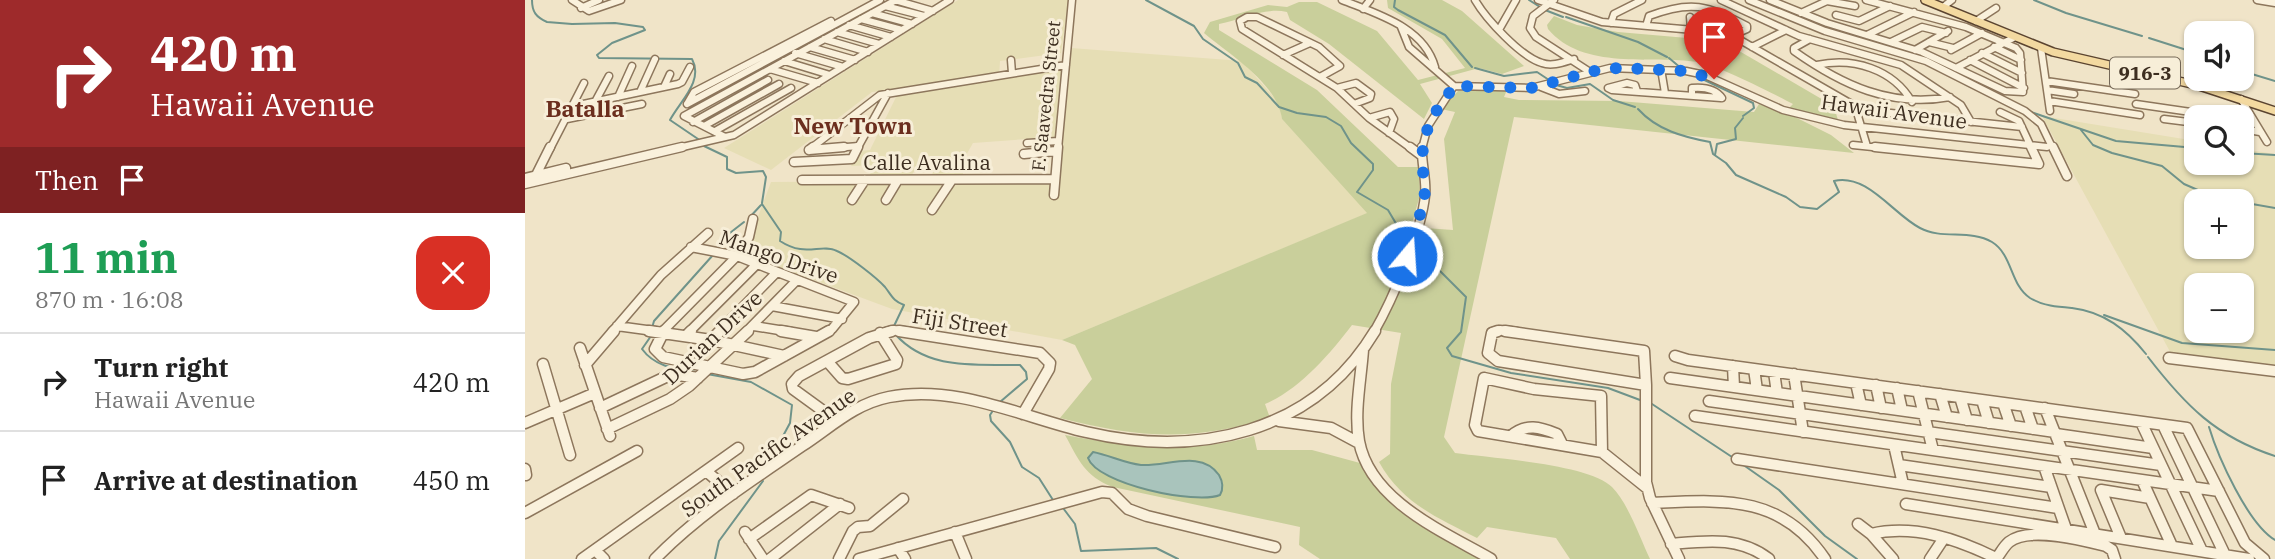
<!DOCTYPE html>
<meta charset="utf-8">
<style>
:root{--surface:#fff;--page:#f2f2f2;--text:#222;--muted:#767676;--line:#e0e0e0}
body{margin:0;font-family:"IBM Plex Serif",serif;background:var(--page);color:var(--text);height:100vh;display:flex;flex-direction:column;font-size:26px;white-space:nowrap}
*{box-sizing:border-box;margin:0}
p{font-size:23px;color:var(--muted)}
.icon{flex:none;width:38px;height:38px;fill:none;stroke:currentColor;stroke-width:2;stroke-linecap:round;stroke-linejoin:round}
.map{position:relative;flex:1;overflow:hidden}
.panel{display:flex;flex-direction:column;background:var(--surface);width:525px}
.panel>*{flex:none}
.guide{background:#9e2a2b;color:#fff;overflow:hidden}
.buttons{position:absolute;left:1659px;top:21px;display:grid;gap:14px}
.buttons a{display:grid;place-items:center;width:70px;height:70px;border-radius:14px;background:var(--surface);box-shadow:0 2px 5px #0004;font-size:35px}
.pin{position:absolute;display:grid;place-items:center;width:60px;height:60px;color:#fff;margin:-72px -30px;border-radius:50% 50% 50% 0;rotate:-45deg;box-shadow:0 0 7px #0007}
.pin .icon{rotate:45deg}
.me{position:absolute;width:77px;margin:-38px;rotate:18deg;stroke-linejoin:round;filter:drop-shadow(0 0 5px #0008)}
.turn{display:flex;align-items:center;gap:24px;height:147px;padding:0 35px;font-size:32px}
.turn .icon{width:91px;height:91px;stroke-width:2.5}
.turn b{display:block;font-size:49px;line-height:60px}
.then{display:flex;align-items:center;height:66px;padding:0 35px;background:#0003;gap:14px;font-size:26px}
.round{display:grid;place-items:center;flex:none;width:74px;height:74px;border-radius:21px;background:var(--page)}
.head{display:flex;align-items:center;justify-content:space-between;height:119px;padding:0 35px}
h1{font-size:42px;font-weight:800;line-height:52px;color:#1e9e55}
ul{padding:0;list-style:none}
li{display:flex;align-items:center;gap:21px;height:98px;padding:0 35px;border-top:2px solid var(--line)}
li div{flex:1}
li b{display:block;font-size:26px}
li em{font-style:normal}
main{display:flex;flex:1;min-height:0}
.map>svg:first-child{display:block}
</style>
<main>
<section class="panel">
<div class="guide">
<div class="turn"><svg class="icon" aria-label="right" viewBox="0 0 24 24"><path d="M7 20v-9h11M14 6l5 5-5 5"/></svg><div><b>420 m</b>Hawaii Avenue</div></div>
<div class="then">Then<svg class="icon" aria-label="arrive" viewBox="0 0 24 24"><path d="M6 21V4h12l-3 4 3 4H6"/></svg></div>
</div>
<div class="head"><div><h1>11 min</h1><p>870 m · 16:08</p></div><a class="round" style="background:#d93025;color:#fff"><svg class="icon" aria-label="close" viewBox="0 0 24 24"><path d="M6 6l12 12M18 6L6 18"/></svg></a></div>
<ul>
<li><svg class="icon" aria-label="right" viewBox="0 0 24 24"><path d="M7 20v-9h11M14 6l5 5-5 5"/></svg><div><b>Turn right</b><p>Hawaii Avenue</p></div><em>420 m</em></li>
<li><svg class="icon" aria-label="arrive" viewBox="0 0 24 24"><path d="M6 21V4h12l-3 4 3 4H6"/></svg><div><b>Arrive at destination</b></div><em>450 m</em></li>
</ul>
</section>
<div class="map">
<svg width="1750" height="559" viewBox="0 0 1750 559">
<rect width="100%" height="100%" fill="#f0e4c8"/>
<path fill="#e6deb5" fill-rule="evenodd" d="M433,0H544L536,53L475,61L474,77L544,66L546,48L717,61L755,104L757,119L843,213L537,340L367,309L219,254L246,182L526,180L530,137L448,143L435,166H442L436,177L405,178L415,160H396L385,178L342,179L351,165L326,166L334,151L345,150L375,89L347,92L246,170L199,148Z
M1517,116L1671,141V163H1717V149L1750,154V369L1649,359ZM1671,201H1717V247H1671ZM1671,285H1717V331H1671Z"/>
<path fill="#c9cf9b" d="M862,0H917L937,11L999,66L977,74L954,68L895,84L907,103L899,119L804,44L765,20L762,12C739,7 717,20 694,24V30L792,90L873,167H894L895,195L886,227L928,230L919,139L930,112L916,109L933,91L982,90L979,97L994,100L1094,101L1229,112L1234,104L1259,113L1268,104C1251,95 1190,64 1173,62C1126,55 1058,71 1023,29L1022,25L1029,16L1052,25L1093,32L1197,41L1300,101L1309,107L1313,120L1274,112L1270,117L1306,135L1329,153L989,117L919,437L930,453C965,458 1065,464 1087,487C1103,503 1115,538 1125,559H1045L1031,538L962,527L952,538C911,517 877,503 854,462L865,454L866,384L876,333L827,325C805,354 774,390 740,404L745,418C666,442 614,438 535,418L567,379L550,345L537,340L842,213L757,119C752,83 705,55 679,33L685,22L743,5L762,7L774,2H792L852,31L893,80L940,68L917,39L863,8Z
M540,435C604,447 665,454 729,436L732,450H787L835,463C861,511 912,532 958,559H795L774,545L775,527L588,487C559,476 554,460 540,435Z"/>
<path fill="#a9c4bc" stroke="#6f938a" stroke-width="2" d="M568,452C584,455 599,463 616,465C641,467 676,449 694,475C698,482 699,488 695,495C671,505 572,484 563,458Z"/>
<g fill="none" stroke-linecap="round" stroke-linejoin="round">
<path stroke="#6f938a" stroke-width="2" d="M7,0C7,12 11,17 22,22L47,24L90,23L118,27L120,30L87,43L72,55L74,58L167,59C179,81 155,101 145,120L176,141
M621,0L669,26L678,39L713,63L720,77L732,83L754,107L772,113L801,117L816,126L826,143L848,164V170L832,192L863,210L876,232
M870,0L869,7L873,10L920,35L947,67
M1004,0L1015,7
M1509,0L1541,13L1617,36
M1020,10L1038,17
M1041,17L1113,42L1142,57
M1624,38L1671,53
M1144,58L1157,69
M950,68L979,76L1012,72L1027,82
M1717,71L1750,81
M1171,76L1228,103L1229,108L1218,116
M1440,84L1482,105
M1031,85L1042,88L1065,84L1088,100L1110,107
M1113,109C1132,130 1158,137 1185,142L1188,154L1201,163L1211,175L1261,197L1275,207L1292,209L1314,192L1309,181C1342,173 1368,214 1395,228C1417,240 1445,229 1467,242C1488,255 1485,285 1505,298C1518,306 1533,307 1547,308C1579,312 1601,329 1621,354
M1506,112L1591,141L1671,148
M1556,130L1568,145L1587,153L1637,166L1659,184L1689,197
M179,146L202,157V169L211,173L238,171L241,177L237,203
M1717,153L1750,155
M1190,155L1192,144L1211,139L1210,128L1218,118
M1693,198L1750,208
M237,204L256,232L255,241C281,258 295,243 312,251C324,256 352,278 360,287C367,296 368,301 379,305L369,326
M224,218L236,205
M891,245L901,258
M193,249L201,236L219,222
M904,260L941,297L936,332L922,348L927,356L986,373L1083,388L1115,400
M1579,315L1657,343L1750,350
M127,328L129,321L188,255
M370,334C403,371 450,364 495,365L501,372L502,379L475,402
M126,336L117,349C130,367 151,369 171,372
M1623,357C1660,405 1691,437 1750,456
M182,374L226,382L267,405L265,423L244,462
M1124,402L1207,457
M469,409L465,415L466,421L485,442L497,467L514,478L528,500
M1684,427C1693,457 1723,524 1750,540
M1217,464L1254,490L1300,536L1332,559
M538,508L550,524L556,551L631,548L653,559
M190,559L194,541L238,481"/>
<g stroke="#8d765c" stroke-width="9">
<path id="minor-far2" d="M47,0L64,11L96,0
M370,0L408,11
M817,0C852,14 899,27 910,67
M950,0C961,19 996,57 1017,63C1027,67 1039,62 1049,59
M1013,0L1077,22L1203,33L1330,106L1347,111L1497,127
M1029,0L1008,16L1005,28L1011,37L1065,72
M1196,0L1274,36L1376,65L1436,105L1446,122
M1224,0L1300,31L1401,61L1500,111L1516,124L1528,149
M1245,0L1302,23L1397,52L1480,91L1498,92L1495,53L1491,48L1441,27L1341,0
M1732,0L1750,3
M360,6L399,16
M1418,7L1427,0
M56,8L74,0
M838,9L845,0
M347,13L387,24
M1276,13L1302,1L1330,6
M1311,15L1334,21L1365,6
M1165,17L1166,28
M336,19L377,30
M1451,21L1471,8
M1086,23L1089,14L1117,0
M324,25L366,37
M1121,26L1124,16C1166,0 1182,5 1222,26V29L1208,35
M876,27L884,47L929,86L903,126L897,149
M975,28L991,0
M312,32L354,44
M1342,35L1389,12
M299,39L343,52
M1285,39L1269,48V51C1317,85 1366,108 1425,97
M1366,42L1397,27L1421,33
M1404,42L1428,48
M285,47L330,60
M1227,47L1261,30
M1469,47L1496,60
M1516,48L1525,111
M1390,50L1423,31
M1426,50L1457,33
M270,53L318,67
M1457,53L1497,73
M758,55L785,43
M486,60L487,73
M1445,60L1499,88
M259,61L305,75
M1292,65C1328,57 1368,69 1387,102
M1431,68L1490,37
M245,69L293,83
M1136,69L1140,93
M795,77L815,66L794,47L732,17H722L715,21L717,29L812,88L844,118L887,149
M1521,81L1610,94
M929,86L1006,88L1085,68L1161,71L1180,75L1258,110L1319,125L1522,147
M139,87L145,74
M1016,87L1034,94L1060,91
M812,88L831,83L846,94L845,98L829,104
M1522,90L1549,94
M1112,91L1110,85L1102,83L1083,88L1087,90L1196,98
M115,92L130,59
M1167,95V88C1178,87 1190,88 1197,98
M93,97L107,66
M1716,99L1742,142
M1524,101L1615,115
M70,102L84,76
M162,104L355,0
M162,104L169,92L306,21
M1611,104L1700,117
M49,106L153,84L157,82L165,67
M1330,106L1342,146
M1475,112L1494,121L1507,149
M844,118L865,112L869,119L864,133
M42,119L117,104
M1639,119L1671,123
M168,122L243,80
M179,126L254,84
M1717,129L1735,132
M190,131L266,88
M200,137L159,116L371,0
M502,143L533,141
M1328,145L1367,149
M25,149L59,83
M149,149L209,135L425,0
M285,149L355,95L541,65
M297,149L334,146
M332,149L363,93
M533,149L547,0"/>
</g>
<g stroke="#8d765c" stroke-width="11">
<path id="minor-far1" d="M885,147L897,156
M1350,147L1514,164L1506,147
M1528,147L1542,176
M284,150L288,147
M284,150L319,147
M499,154L531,151
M269,162L327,159L333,147
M11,175L25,147
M0,178L41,168
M277,180L528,179
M0,184L157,147
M529,195L533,147
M327,200L340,180
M361,200L373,180
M407,210L427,180
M166,247L212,256
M212,256L329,302L307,329L301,332
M212,256L224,237L228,219
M247,306L317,319
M92,326L136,332
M229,326L266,332
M87,332L136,275L183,233
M137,332L212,256
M164,332L232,264
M193,332L252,272
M221,332L272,280
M361,332L369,330L385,332
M849,332C868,299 896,233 900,196C902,180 896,163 897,147
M968,332L975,330L992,332"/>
</g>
<g stroke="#8d765c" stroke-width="13">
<path id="minor" d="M124,331L186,340L259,356
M139,331L130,349L138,357L218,374L230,372L304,331
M256,331L291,337
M374,331L515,353L525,363L524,369L498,414
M973,331L967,333L963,353L973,361L1121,385
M980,331L1119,351L1121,385
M355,333L372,360L371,364
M161,336L166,331
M186,340L195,331
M55,348L85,436
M838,350C836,379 829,412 834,441C845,501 919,532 966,559
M1150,356L1163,360L1662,428L1720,543L1739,559
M1644,358L1750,371
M302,361L317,378L323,379L371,364
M18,364L45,455
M60,365L89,331
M1208,366L1209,387
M1229,369L1232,390
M1249,372L1252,393
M1269,374L1278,432
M959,378L1009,389L1076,396L1077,452L953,431L950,425Z
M1145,378L1530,432
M1331,383L1336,405
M1121,385V482L1125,498L1154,559
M1351,385L1356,408
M1372,388L1377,410
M1393,391L1408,450
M1415,394L1422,417
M1435,397L1442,420
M1457,400L1464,423
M1184,401L1636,465
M1478,403L1486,426
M1500,406L1508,429
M75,408L147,374L173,378
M1520,408L1570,534
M1170,416L1694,491
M312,421L268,389L267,384L274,376L344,338L367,331
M754,421L806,428L834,443
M1616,422L1677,551
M0,423L70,393
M1638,425L1700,555
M82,429L145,399L164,386L223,331
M1531,434L1628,448
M986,436C1001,423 1015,427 1032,434L1037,444
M1369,445L1378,484
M1077,452L1122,488
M1212,459L1533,508
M1374,465L1526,487
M1519,466L1541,529
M0,469L1,475
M181,471L208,494
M1617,480L1647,546
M1576,490L1596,538
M1576,490L1625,498
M1127,503C1198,500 1256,494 1300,559
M1381,504L1724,559
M0,513L112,451
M1333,524L1346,534L1368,559
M220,532L238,559
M430,532L441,559
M1346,534C1389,524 1432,539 1471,558
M224,539L286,495L324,508
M1146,544C1181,541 1214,536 1244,559
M373,548L380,559
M70,550L79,559
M57,559L213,448
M130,559C174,514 226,481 277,446C306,427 329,404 364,397C432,384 497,417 561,432C672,458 788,434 850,331
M245,559L315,504
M314,559L328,531L333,527L345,526L378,499
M334,559L577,492L587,493L603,509L622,516L750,547
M1405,559L1419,538
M1471,559C1475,554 1479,546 1484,542C1504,526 1558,540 1581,546L1587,550L1590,559"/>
</g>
<g stroke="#5b4430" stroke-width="10">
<path id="major" d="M1400,0L1528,52L1671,85L1750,111"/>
</g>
<use href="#minor-far2" stroke="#faf1dc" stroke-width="6"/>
<use href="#minor-far1" stroke="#faf1dc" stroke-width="8"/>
<use href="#minor" stroke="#faf1dc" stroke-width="10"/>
<use href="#major" stroke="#f3d9a0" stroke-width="7"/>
</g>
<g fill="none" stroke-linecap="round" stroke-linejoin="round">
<path stroke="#1a73e8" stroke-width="12" stroke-dasharray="0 21.6" d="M882,256L900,199L897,156L900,135L910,113L929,86L1006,88L1073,70L1093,68L1161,71L1189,79"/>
</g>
<g text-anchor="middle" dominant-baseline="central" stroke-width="6" stroke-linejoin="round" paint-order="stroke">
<g font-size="18" fill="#3d2e20" stroke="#f7eed8">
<text transform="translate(521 96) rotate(-84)">F. Saavedra Street</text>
</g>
<rect fill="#f7eed8" stroke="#756857" stroke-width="2" x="1585" y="57.5" width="70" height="31" rx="5"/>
<g font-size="19" font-weight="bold" fill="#3d2e20">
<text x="1620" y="73">916-3</text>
</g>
<g font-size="21" fill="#3d2e20" stroke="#f7eed8">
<text transform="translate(1369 111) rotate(8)">Hawaii Avenue</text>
<text x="402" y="162">Calle Avalina</text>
<text transform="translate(254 256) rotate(19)">Mango Drive</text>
<text transform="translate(435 322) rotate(9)">Fiji Street</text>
<text transform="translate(187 337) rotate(-43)">Durian Drive</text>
<text transform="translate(243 452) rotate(-35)">South Pacific Avenue</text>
</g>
<g font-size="23" font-weight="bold" fill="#6b2e1e" stroke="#f7eed8">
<text x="60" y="108">Batalla</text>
<text x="328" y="125">New Town</text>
</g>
</g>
</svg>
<div class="buttons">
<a><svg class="icon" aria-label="sound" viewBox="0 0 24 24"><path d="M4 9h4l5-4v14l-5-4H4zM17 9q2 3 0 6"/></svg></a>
<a><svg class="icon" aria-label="search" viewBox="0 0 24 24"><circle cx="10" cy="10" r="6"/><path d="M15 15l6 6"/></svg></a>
<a>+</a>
<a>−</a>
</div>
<div class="pin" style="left:1189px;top:79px;background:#d93025"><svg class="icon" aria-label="arrive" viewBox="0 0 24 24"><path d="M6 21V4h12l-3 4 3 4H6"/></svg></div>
<svg class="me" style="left:882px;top:256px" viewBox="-20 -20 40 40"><circle r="17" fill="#1a73e8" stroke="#fff" stroke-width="3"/><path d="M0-11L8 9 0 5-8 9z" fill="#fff"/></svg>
</div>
</main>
